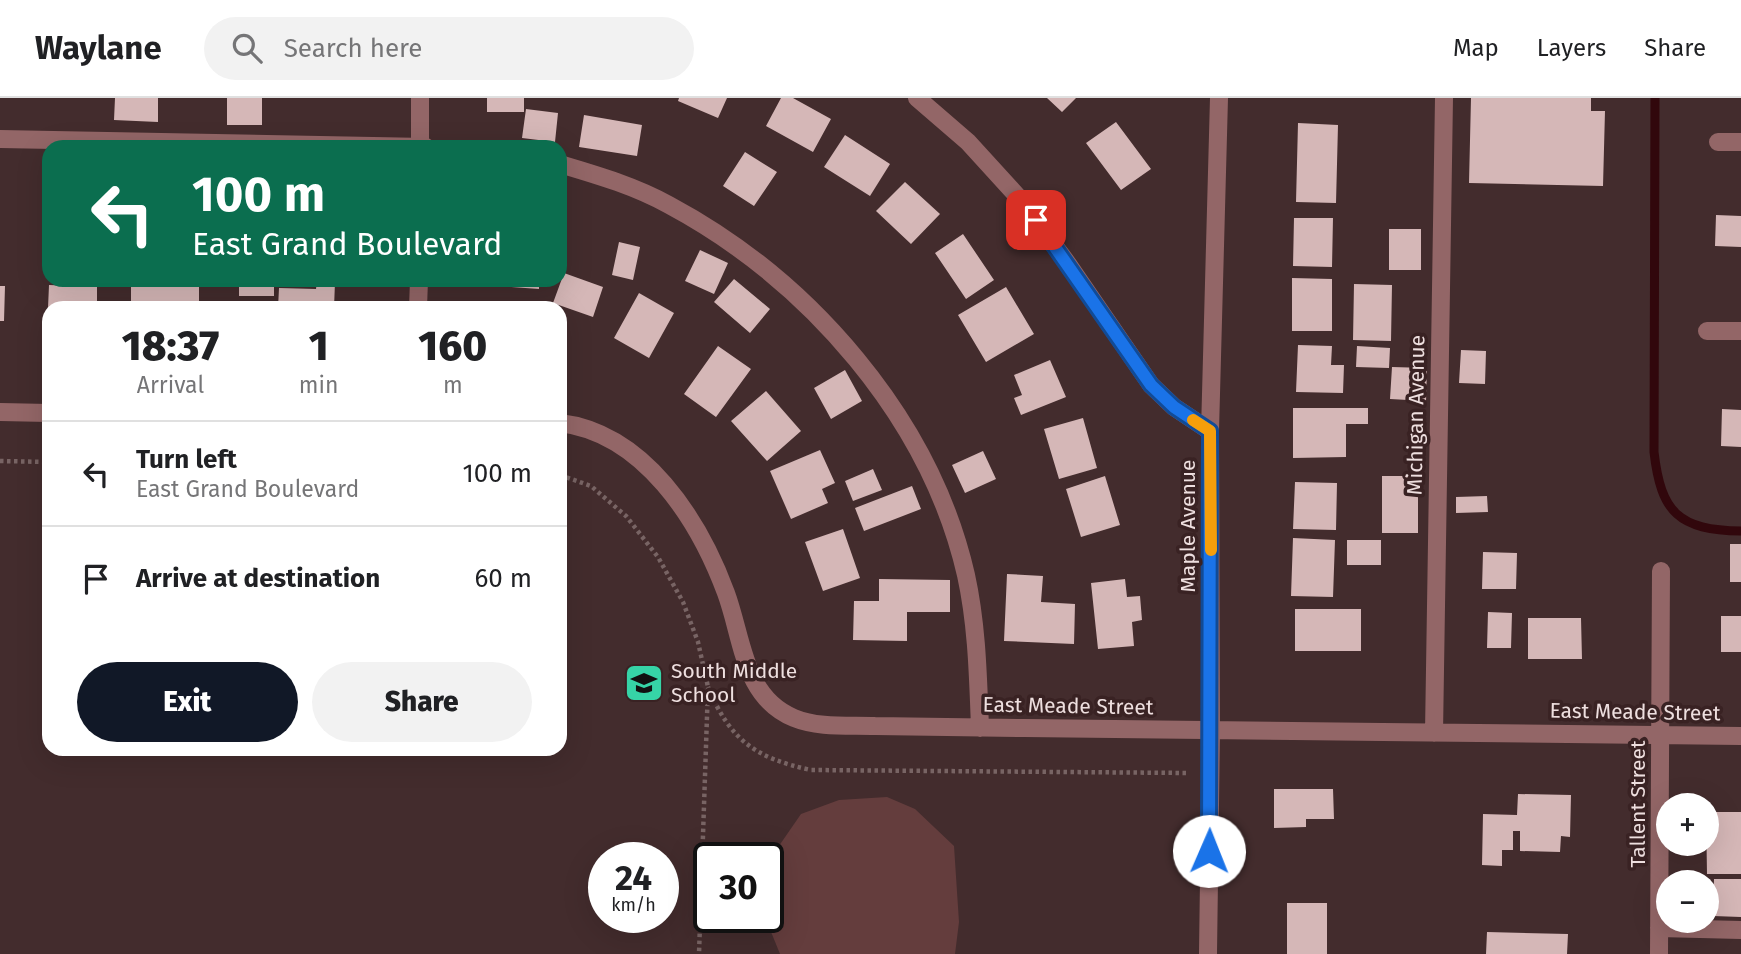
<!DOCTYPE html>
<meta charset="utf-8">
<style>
:root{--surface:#fff;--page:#f2f2f2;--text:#202124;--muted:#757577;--line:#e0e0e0;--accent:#111827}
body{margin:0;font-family:"Fira Sans",sans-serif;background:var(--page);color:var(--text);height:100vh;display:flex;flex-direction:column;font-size:26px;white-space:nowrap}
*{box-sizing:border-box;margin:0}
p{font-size:23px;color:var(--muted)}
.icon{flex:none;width:38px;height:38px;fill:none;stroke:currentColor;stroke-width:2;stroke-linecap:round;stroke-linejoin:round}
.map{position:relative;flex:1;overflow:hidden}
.side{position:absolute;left:42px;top:203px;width:525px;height:455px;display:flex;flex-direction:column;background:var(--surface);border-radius:21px;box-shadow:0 7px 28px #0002}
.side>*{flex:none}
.top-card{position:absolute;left:42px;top:42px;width:525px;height:147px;border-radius:21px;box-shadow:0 7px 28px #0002;background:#0b6e4f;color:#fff;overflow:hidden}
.tools{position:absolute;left:1656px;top:695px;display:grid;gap:14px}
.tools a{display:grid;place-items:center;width:63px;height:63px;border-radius:50%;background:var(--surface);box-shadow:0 7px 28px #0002;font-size:35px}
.speed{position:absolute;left:588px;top:744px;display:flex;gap:14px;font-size:35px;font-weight:700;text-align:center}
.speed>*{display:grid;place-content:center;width:91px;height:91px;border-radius:50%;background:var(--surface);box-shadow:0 7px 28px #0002;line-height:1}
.speed small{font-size:18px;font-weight:400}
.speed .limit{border:4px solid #111;border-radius:10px;background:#fff;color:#111}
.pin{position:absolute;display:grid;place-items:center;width:60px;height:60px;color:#fff;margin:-30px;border-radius:14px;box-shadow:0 4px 10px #0006}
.me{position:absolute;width:77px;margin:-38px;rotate:1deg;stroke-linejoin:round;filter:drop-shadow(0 0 5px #0008)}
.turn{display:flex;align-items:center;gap:24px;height:147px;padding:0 35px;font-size:32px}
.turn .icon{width:91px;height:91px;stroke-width:2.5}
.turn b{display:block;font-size:49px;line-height:60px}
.eta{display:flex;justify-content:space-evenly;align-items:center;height:119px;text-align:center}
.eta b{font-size:42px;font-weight:800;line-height:49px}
.action{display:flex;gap:14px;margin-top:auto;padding:14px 35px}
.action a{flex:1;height:80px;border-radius:42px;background:var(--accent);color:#fff;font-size:28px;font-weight:800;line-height:80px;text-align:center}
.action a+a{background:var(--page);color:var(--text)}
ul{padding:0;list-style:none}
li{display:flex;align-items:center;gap:21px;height:105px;padding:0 35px;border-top:2px solid var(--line)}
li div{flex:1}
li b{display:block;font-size:26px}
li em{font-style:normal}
header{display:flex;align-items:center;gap:42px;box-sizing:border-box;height:98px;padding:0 35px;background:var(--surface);border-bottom:2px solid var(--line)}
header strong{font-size:33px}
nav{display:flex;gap:38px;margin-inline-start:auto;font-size:24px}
.search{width:490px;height:63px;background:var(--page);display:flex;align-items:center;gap:18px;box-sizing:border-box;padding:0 24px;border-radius:38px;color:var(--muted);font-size:26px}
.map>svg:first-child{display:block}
</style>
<header>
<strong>Waylane</strong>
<div class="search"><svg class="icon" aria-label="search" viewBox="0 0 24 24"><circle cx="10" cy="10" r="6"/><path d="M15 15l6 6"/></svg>Search here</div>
<nav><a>Map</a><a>Layers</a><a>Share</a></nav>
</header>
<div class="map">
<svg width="1741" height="856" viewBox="0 0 1741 856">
<rect width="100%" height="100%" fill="#432c2d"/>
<path fill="#643d3d" d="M887,699L915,711L954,748L959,824L955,856H780L765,819H768L772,758L801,716L839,702Z"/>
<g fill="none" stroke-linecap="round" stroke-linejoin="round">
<path stroke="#31070c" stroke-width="9" d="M1655,0L1654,354C1661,415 1679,432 1741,433"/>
</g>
<path fill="#d5b7b7" d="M115,0H158V24L114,22Z
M227,0H262V27H227Z
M487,0H524V14H487Z
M679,0H727L718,20L678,3Z
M781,0H793L831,21L813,54L766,28Z
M1047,0H1076L1062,14Z
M1471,0H1591V13H1605L1603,88L1469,85Z
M526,11L558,15L555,44L522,40Z
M584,17L642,27L637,58L579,49Z
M1116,24L1151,71L1121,92L1086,45Z
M1298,25L1338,27L1336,105L1296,104Z
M845,37L890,66L870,98L824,69Z
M745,54L777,74L754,108L723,88Z
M905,84L940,116L911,146L876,113Z
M1716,117L1741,118V149L1715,148Z
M1294,120H1333L1332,169L1293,168Z
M1389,131H1421V172H1389Z
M963,136L994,182L966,201L935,155Z
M619,144L640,149L633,182L612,177Z
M700,152L728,165L714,196L685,183Z
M564,175L603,189L593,219L553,205Z
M1292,180L1332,181V233H1292Z
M734,181L770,211L750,235L714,204Z
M239,182H274V198H239Z
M499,182H539V191L499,188Z
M317,183L335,184L334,210H278L279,190L316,191Z
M131,186L199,187V210H131Z
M1354,186L1392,187L1391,243L1353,242Z
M49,187L97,189V210H48Z
M0,188H5L4,223H0Z
M1006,189L1034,236L986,264L958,217Z
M639,195L674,215L649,260L614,240Z
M1298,247L1332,248L1331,267H1344L1343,295L1296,294Z
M718,248L751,271L716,319L684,296Z
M1357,248L1390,250L1389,270L1356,269Z
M1461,252L1486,253L1485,286L1459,285Z
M1050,262L1066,299L1021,317L1014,300L1022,297L1014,277Z
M1392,269L1427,270L1426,303L1390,301Z
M845,272L862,303L831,321L814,290Z
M766,293L801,333L767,363L731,323Z
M1293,310H1368V326H1346V359L1293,360Z
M1722,311L1741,312V349L1721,348Z
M1083,320L1097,370L1059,381L1044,331Z
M820,352L835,385L822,391L828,405L791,421L770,373Z
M983,353L996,381L965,395L952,367Z
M873,371L882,392L853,403L845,383Z
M1105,378L1120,427L1081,439L1066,391Z
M1382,378H1418V435H1382Z
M1295,384L1337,385L1336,432L1293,431Z
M912,388L921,411L864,433L855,410Z
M1487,398L1488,414L1456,415V399Z
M843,431L860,480L823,493L805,444Z
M1293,440L1335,442L1333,499L1291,498Z
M1347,442H1381V467H1347Z
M1730,446H1741V484H1730Z
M1483,454L1517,455L1516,491H1482Z
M1007,476L1043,478L1041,504L1075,506L1074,546L1004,543Z
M879,481L950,482V514H907V543L853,542L854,503H879Z
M1125,481L1127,499L1140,498L1142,522L1132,524L1134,548L1098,551L1091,485Z
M1295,511H1361V553H1295Z
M1488,514L1512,515L1511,550H1487Z
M1721,518H1741V554H1721Z
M1528,520H1581L1582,561H1528Z
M1274,691H1333L1334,721H1306V729L1274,730Z
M1518,696L1571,697L1570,739L1561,738L1560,754L1520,753V733H1513V752H1502V768L1482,767L1483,716L1517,717Z
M1706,714H1741V776H1707Z
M1714,781H1741V819L1713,818Z
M1287,805H1327V856H1287Z
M1487,834L1568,836L1567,856H1486Z"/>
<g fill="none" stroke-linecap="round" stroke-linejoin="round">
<path stroke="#786464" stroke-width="4.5" stroke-dasharray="3.5 3.5" stroke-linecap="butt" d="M0,363L49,364
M560,377L591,388L626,418L658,459L683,504L698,544L708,589L699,856
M708,589C730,642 755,660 811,672L1189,675"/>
<path stroke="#936667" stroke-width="18" d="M917,0L968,44L1019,100L1068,166L1151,287L1174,309L1210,333
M0,41L426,49
M1718,44H1741
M420,49V0
M560,66C597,77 635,88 669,107C809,182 930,320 966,477C977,527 978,578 980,630
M418,210L419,182
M1707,233H1741
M0,314L49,315
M560,325C644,335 699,422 726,495C743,541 743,599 794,620C818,630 849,627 875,628C924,629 974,629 1024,630C1263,634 1502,634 1741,638
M1434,635L1444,0
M1659,830L1741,832
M1208,856L1211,633L1210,333L1219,0
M1659,856L1661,473"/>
</g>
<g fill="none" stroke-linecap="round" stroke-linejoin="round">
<g stroke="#114b97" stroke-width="18">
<path id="route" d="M1036,122L1151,287L1174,309L1210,333L1209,753"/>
</g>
<use href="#route" stroke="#1a73e8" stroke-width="12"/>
<path stroke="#f59e0b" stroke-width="12" d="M1193,322L1210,333L1211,452"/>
</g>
<defs>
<g id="school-square" transform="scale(2.0125)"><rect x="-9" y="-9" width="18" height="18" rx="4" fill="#36d4a7" stroke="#392223"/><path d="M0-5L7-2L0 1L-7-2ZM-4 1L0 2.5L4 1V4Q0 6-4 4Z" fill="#111"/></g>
</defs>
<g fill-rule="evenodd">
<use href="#school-square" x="644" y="585"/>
</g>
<g text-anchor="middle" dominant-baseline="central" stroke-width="7" stroke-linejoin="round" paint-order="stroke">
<g font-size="21" fill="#eedfdf" stroke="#392223">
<text transform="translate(1416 317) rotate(-89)">Michigan Avenue</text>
<text transform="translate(1188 428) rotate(-90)">Maple Avenue</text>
<text transform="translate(1068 608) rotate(1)">East Meade Street</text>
<text transform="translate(1635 614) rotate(1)">East Meade Street</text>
<text transform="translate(1638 706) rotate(-90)">Tallent Street</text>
</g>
<g font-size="21" fill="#eedfdf" stroke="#392223" text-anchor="start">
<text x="671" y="573">South Middle<tspan x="671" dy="24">School</tspan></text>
</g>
</g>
</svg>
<div class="tools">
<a>+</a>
<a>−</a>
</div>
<div class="speed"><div>24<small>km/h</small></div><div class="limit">30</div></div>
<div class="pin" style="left:1036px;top:122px;background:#d93025"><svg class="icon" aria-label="arrive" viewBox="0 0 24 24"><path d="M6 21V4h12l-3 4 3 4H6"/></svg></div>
<svg class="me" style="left:1209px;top:753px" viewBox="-20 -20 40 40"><circle r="19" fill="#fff"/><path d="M0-13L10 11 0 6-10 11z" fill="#1a73e8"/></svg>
<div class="top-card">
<div class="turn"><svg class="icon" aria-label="left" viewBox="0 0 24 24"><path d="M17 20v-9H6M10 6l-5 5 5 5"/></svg><div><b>100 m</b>East Grand Boulevard</div></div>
</div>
<section class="side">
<div class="eta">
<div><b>18:37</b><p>Arrival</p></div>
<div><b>1</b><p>min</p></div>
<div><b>160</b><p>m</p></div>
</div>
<ul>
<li><svg class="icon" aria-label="left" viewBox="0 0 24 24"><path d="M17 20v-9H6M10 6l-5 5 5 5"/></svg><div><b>Turn left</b><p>East Grand Boulevard</p></div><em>100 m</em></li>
<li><svg class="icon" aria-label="arrive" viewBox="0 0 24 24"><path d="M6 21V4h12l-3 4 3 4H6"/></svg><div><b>Arrive at destination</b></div><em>60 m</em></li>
</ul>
<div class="action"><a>Exit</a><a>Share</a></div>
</section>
</div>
